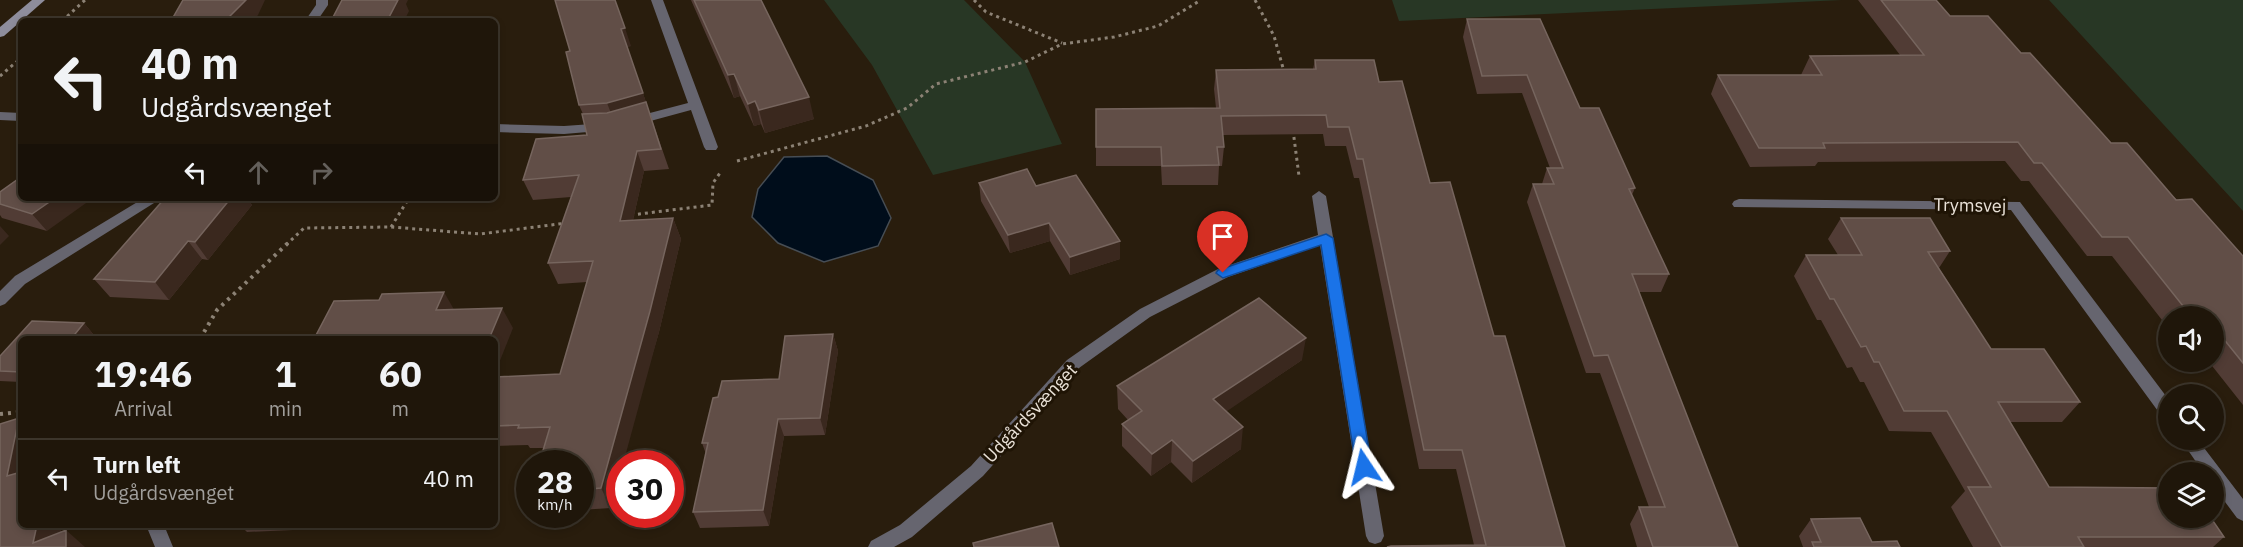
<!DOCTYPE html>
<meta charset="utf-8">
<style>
:root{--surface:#1f160a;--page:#2c2318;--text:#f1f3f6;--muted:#a19f9c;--line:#3c352b}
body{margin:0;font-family:"IBM Plex Sans",sans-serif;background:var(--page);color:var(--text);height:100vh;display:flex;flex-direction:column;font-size:22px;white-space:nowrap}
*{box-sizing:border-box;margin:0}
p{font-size:20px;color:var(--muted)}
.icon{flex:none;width:33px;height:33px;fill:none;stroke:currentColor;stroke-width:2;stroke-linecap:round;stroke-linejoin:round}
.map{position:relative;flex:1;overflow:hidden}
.sheet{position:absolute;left:18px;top:336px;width:480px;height:192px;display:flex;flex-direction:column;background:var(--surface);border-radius:9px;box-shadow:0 3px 9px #0003,0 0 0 2px var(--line)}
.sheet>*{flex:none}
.hud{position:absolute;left:18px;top:18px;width:480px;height:183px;border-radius:9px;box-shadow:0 3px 9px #0003,0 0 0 2px var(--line);background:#1f160a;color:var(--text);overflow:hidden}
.controls{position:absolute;left:2158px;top:306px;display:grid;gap:12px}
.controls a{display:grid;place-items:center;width:66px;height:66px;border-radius:50%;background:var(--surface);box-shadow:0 3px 9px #0003,0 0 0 2px var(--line);font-size:30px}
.speed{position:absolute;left:516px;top:450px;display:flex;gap:12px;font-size:30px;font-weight:700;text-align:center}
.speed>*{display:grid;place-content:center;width:78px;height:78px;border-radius:50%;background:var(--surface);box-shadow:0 3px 9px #0003,0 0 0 2px var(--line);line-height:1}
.speed small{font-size:15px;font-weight:400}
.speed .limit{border:9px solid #d22;background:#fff;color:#111}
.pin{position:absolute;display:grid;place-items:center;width:51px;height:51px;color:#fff;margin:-62px -26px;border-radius:50% 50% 50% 0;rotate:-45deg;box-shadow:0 0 6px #0007}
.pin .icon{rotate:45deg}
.me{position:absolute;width:66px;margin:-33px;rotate:350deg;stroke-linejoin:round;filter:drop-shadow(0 0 4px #0008)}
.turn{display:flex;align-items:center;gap:21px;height:126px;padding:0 24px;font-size:27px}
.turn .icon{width:78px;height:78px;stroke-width:2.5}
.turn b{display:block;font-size:42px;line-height:51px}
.lanes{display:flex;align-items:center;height:57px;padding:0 24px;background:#0003;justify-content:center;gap:30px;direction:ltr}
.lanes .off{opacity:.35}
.eta{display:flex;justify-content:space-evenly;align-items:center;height:102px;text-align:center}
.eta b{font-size:36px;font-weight:700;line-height:42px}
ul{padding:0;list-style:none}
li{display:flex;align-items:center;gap:18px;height:78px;padding:0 24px;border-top:2px solid var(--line)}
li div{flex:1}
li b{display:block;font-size:22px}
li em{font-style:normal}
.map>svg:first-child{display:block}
</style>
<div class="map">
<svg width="2243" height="547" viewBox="0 0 2243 547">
<rect width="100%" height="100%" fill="#291d0d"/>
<path fill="#283725" d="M824,0H964L1025,62L1062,144L933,175L872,65Z
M1392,0H1842L1399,21Z
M2049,0H2243V211Z"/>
<path fill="#000d1b" stroke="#464d54" stroke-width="1.5" d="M827,156L873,180L891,218L878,246L824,262L778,243L752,217L758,189L784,157Z"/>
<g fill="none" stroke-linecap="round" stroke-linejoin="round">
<path stroke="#8c8275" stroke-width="3" stroke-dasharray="3 4" stroke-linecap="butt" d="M974,0L986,12L1062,43
M1255,0L1274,36L1285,75
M62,21L85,0
M0,76L21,58
M1293,130L1299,176
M737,161L866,126L907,108L936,84L1025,62L1062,44L1114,37L1158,26L1201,0
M631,215L712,205L713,183L720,173
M391,227L409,198
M286,245L304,228L391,227L480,234L567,223"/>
<path stroke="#8c8275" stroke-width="4" stroke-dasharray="3 5" stroke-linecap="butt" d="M200,339L217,310L288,243
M0,414L21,412"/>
<path fill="#66656f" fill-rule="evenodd" d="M316,0H328V5L317,21H305L316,5Z
M651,0H663L718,147L716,150H706L704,147L691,110L632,126L625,122L627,119L688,103Z
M0,112L21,113V121L0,120Z
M606,123L611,124L613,127L611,130L564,134L495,132V124L564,126Z
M1319,191L1326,196L1384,536L1381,542L1375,544L1369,542L1366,536L1320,245L1228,277L1150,317L1079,368L983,476L912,537L894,547H868L871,541L900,525L971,466L1067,360L1140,309L1218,269L1318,235L1312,196Z
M144,198H162L25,284L5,304L0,306V291L15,276Z
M1739,199L2020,202L2169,400V420L2163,418L2011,210L1734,207L1732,204L1734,201Z
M2181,440H2198L2243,499V521L2237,518L2214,487V472H2203Z
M146,525H164L173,547H155Z"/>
<path fill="#8e8d9c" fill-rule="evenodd" d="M32,0H45L4,36L0,37V27Z"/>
</g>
<path fill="#513c35" d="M691,0H761L814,119L765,133L761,124L754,126L740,96L734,98Z
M1858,0H1936L1950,16L2021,53L2111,143L2243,256V405L2209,362H2214V316H2169V329L2112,256H2087L2029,181H2021L2005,161L1818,162L1815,166L1750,167L1711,94L1718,75H1801L1810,56L1900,55Z
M1467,19L1580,108L1635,188L1632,195L1669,274L1661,292H1638L1738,547H1637L1630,524L1639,507H1649L1600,373H1586L1527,202L1533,184H1542L1547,168H1550L1522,93L1477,94L1463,37Z
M631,46L627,47L669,169L644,171L633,220L673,218L681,239L659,332L620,464V477L611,508L580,510V464L544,448H530L528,445L495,446V377L560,374L587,282L558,284L548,263L571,197L533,200L523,180L587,135L583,114L579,105L566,52Z
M1315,60L1379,82L1430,183L1494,336L1565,547L1474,545L1456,469H1419L1359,178H1354L1346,146H1325L1323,134L1223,135L1224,147L1222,166H1219L1218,185H1162L1161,166H1096V147L1216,108L1214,89L1216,70L1313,69Z
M21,177L47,231L2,218L0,215V192Z
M979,183L1036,186L1120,259L1070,275L1050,241L1010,253L981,201Z
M165,198H247L252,205L208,260L202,259L169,300L110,297L94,279Z
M1841,218L1950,251L1939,268L1991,349L2080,402L2062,422H2010L2049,487L2224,537L2213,547H1973L1951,507L1965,491L1931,432L1889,431L1864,382H1860L1852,367L1847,368L1821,320H1817L1794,276L1806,255H1838L1828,239Z
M32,321L84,323L93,334L89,339H21V382L0,381V356Z
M833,334L838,351L825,435L784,436L769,526L700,528L693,512L706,454L702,443L718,397L779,379Z
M1302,360L1226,411L1241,449L1192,483L1171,462L1151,476L1122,446V424L1128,420L1118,409L1117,386Z
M1811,519L1872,542L1900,547H1803L1799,536Z
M240,525H367L366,527H294L293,530L247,532Z"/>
<path fill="#3a281e" d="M246,0H265L258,15L253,21H225Z
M396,0H408L406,4L409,11L404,21H387Z
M625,28L631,46L627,47L669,169L649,111L614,121L607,103L621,29Z
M734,74L740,96L734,98L728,75Z
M809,97L814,119L765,133L759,110Z
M755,101L761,124L754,126L748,104Z
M637,151L644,171L628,242L620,221Z
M55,198H93L47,231L32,214Z
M231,198H247L252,205L208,260L195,242Z
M673,218L681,239L659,332L623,464H620V477L611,508L601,488Z
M1049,223L1050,241L1010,253L1008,235Z
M0,226L9,236L0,245Z
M188,241L202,259L169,300L155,282Z
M1120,241V259L1070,275V257Z
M444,292L456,313L436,310Z
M502,308L513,328L495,373V339H489Z
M84,323L93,334L89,339H71Z
M833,334L838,351L825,435L820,418Z
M1306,338L1302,360L1211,422L1213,399Z
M19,418L21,420V488L7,476Z
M778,419L784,436L769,526L763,510Z
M1243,427L1241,449L1192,483L1193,461Z
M1172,440L1171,462L1151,476L1152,454Z
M37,525H62L59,547L33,543Z
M288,525H292L294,527L293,530Z
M66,530L85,547H66Z"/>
<path fill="#614e47" stroke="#76655e" stroke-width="1.5" d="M183,0H246L225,21H171Z
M342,0H398L387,21H331Z
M555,0H615L625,28L621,29L643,93L607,103L579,105L566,52L570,51Z
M694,0H761L809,97L759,110L755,101L748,104L734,74L728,75Z
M1881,0H1936L1950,16H1988L2021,53H2030L2111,143H2127L2176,200L2192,199L2243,256V363L2214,327V316H2191L2128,237H2102L2042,163H2034L2018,142L1823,143L1825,148H1759L1718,75H1822L1810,56L1924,55Z
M1467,19H1540L1580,108H1599L1635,188L1629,189L1669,274H1632L1738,547H1653L1639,507H1665L1608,355L1594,356L1533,184H1554L1547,168H1563L1527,75L1482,76Z
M1315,60H1374L1379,82L1402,81L1430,183L1450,182L1494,336H1505L1565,547H1387L1391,546L1486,545L1462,450H1424L1363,159H1357L1349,127H1328L1326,115L1221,116L1224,147H1217L1219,165L1162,166L1161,147H1096V109L1220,108L1216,70L1316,69Z
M646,102L661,149L637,151L620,221L673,218L650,311L601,488L580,490V464H539L550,427L518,428L519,425L495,426V377L560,374L593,261L548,263L579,175L523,180L536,139L587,135L582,114L607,113Z
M1027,169L1036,186L1076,175L1120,241L1070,257L1049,223L1008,235L979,183Z
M21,177V198H55L32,214L0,204V192Z
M165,198H231L195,242L188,241L155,282L94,279Z
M1841,218H1930L1950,251L1928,252L1991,349H2044L2080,402H1998L2049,487L2169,488V518H2211L2224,537H2078L2084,547H2002L1968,487H1991L1947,411H1904L1879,362H1874L1866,346L1861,347L1834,299H1830L1806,255H1862Z
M444,292L436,310L502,308L489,339H314L334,301L379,300L382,294Z
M1259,298L1306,338L1213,399L1243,427L1193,461L1172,440L1152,454L1122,424L1142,411L1117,386Z
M32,321L84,323L71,339H21V372L0,371V356Z
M833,334L820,418L778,419L763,510L693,512L708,443H702L713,398L718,397L722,381L779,379L785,336Z
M19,418L7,476L21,472V525H37L33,543L66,530V547H0V424Z
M1860,518L1872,542L1897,541L1900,547H1814L1812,542H1821L1811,519Z
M1052,523L1059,547H974L973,543Z"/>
<path fill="#1a73e8" stroke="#114b97" stroke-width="1.5" d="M1326,234L1333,238L1372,467L1370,472L1364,474L1359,472L1356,467L1321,245L1223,278L1216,273L1218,270Z"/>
<g text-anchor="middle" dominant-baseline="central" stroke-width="6" stroke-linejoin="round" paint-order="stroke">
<g font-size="18" fill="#eae2d8" stroke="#1f1405">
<text transform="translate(1970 205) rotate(1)">Trymsvej</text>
<text transform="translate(1030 413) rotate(-47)">Udgårdsvænget</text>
</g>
</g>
</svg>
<div class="controls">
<a><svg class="icon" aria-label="sound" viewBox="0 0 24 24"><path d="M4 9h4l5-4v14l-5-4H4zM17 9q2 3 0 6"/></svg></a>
<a><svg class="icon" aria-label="search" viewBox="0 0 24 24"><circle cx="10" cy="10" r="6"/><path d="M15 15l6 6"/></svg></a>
<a><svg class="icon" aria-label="layers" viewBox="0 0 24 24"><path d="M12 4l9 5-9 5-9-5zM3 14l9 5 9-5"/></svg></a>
</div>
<div class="speed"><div>28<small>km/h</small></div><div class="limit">30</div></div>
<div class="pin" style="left:1223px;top:273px;background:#d93025"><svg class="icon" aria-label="arrive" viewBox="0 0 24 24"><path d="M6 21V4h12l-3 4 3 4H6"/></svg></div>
<svg class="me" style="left:1364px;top:467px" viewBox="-20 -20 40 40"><path d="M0-17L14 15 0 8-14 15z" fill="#1a73e8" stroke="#fff" stroke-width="4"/></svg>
<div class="hud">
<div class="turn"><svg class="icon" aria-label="left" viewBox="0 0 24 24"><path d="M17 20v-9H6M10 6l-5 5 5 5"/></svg><div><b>40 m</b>Udgårdsvænget</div></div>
<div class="lanes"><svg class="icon" aria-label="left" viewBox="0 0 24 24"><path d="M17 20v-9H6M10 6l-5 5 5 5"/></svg><svg class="icon off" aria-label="ahead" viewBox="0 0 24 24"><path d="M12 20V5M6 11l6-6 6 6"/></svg><svg class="icon off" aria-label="right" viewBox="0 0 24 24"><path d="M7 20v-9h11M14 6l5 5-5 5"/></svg></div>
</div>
<section class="sheet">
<div class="eta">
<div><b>19:46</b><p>Arrival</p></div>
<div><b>1</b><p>min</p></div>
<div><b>60</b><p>m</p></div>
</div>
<ul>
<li><svg class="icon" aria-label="left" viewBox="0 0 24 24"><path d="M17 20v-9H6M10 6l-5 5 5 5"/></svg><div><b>Turn left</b><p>Udgårdsvænget</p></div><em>40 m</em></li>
</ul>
</section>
</div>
